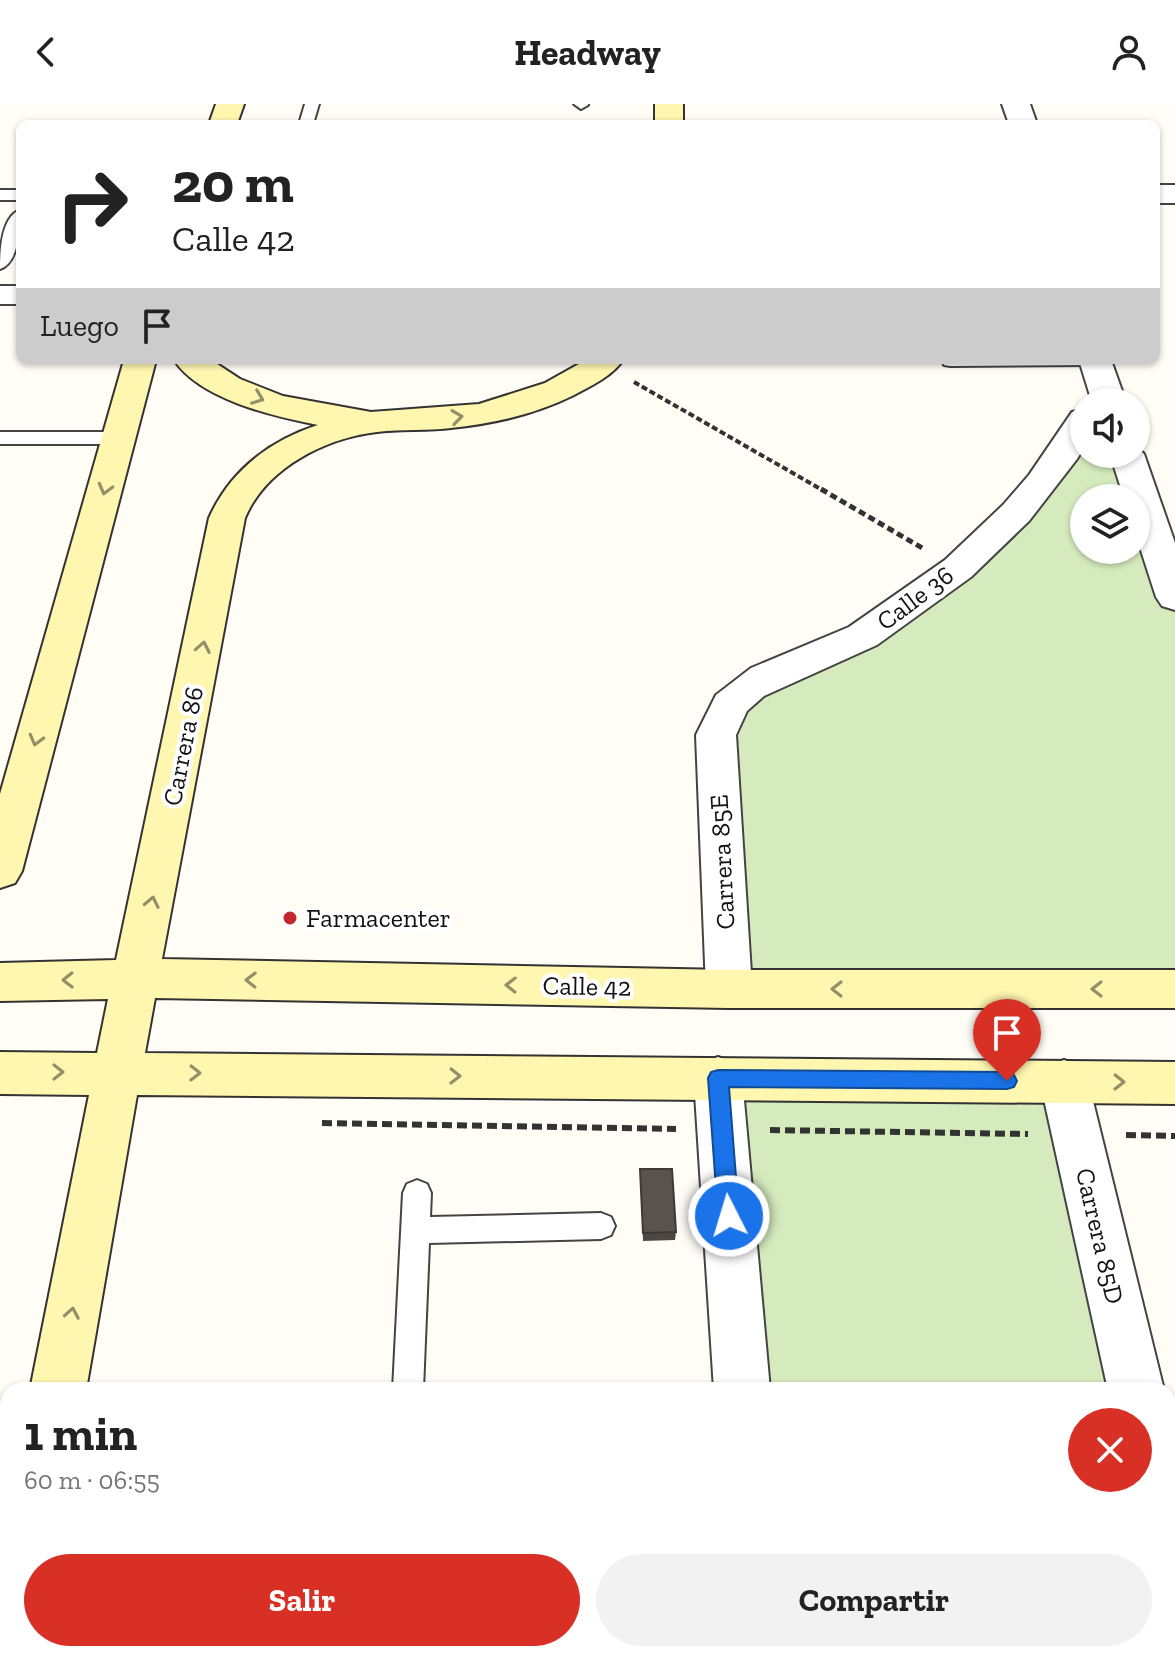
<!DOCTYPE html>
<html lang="es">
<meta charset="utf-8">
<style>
:root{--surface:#fff;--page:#f2f2f2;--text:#222;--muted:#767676;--accent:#d93025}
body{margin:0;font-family:"Zilla Slab",serif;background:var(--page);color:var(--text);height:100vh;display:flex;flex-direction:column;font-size:30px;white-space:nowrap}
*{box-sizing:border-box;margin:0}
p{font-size:26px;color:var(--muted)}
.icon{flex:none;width:44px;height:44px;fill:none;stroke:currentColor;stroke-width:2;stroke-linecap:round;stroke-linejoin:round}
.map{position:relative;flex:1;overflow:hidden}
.drawer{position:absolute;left:0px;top:1278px;width:1176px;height:280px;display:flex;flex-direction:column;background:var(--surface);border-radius:24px 24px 0 0;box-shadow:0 2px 6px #0004}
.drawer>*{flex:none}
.guide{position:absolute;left:16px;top:16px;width:1144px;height:244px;border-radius:12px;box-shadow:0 2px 6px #0004;background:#fff;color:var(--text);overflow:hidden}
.controls{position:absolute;left:1070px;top:284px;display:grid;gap:16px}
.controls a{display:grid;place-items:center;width:80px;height:80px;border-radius:50%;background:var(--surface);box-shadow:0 2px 6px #0004;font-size:40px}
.pin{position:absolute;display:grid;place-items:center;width:68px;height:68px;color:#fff;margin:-82px -34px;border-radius:50% 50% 50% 0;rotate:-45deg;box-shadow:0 0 8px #0007}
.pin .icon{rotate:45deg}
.me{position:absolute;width:88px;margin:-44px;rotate:355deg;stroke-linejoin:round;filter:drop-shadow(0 0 6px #0008)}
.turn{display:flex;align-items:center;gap:28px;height:168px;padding:0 24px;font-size:36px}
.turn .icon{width:104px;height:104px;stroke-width:2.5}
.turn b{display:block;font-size:56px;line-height:68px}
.then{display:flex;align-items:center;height:76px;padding:0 24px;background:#0003;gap:16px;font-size:30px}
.round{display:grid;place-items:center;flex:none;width:84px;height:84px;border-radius:42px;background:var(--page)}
.head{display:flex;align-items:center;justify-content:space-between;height:136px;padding:0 24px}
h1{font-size:48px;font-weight:700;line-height:60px}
.cta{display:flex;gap:16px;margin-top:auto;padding:16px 24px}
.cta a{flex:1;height:92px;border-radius:48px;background:var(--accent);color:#fff;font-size:32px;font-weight:700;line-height:92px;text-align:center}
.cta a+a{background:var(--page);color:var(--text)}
header{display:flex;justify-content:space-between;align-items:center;height:104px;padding:0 24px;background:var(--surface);font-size:36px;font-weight:700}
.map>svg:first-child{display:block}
</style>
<header><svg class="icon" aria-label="back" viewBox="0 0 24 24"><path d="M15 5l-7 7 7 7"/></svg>Headway<svg class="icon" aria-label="person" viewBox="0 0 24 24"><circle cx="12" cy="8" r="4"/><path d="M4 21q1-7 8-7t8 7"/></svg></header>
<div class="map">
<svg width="1175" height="1558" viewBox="0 0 1175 1558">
<rect width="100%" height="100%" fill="#fffdf5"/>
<path fill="#d5ebbd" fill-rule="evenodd" d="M1084,315V350H1127L1175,493V885H729L734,595L910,501ZM1084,394H1136V446H1084Z
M718,974L1064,977L1136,1286H742Z
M1168,1422L1175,1452V1558H764L763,1550H1168Z"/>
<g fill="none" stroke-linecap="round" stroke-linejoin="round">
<g stroke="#444" stroke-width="4">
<path id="lane" d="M305,0H319L313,20H299Z
M574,0H588V1L581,5Z
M0,86H20V96H0Z
M20,106C20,123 19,159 0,165C0,148 1,113 20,106Z
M942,256H1104L1095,261L950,262L944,261Z
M0,328H120L129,334L120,340H0Z
M417,1076L427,1080L431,1089L430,1113L601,1109L611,1113L615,1122L611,1131L601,1135L429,1139L423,1286H393L403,1089L407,1080Z
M379,1550H413V1558H379Z"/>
</g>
<g stroke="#444" stroke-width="4">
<path id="street" d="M1002,0H1030L1037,20H1009Z
M1156,81H1175V99H1156Z
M0,182H20V200H0Z
M1079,256H1111L1126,298H1092Z
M1084,305V344L1077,355L1029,417L971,473L877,541L764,592L747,607L736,631L752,885L745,899L729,904L713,899L706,885L696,631L716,591L751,564L849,523L945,456L1003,401L1029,371L1072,308Z
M1136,342L1144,350L1175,439V506L1162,502L1156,493L1136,431V394H1124L1110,350H1136Z
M718,953L735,959L742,974L770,1286H714L694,974L701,959Z
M1064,956L1081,962L1088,977L1164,1286H1108L1040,977L1047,962Z
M1168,1393L1175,1396V1481L1168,1478Z
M733,1550H793L794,1558H734Z"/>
</g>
<g stroke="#333" stroke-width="4">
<path id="secondary" d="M216,0H244L237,20H209Z
M655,0H683V20H655Z
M124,256H156L22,767L15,779L0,784V690Z
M174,256H211L240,275L283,292L371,308L479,300L545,279L586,256H623C612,272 591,282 574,291C536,310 492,320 451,324C426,327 402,325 377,328C325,334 266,364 245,414L162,855L729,866H1175V904H729L155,894L145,949L1175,958V1000L137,991L86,1286H30L89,991L0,990V948L97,949L108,895L0,897V859L116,856L209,414C230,367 269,337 318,321C273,312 201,296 174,256Z
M8,1520V1550H39L37,1558H0V1523Z"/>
</g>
<path stroke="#333" stroke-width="4" stroke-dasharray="6 3" stroke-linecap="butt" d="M634,278L824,387"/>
<path stroke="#333" stroke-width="5" stroke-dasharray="7 4" stroke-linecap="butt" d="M821,385L924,445"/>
<path stroke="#333" stroke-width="6" stroke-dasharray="10 5" stroke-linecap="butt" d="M322,1019L676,1025
M770,1026L1028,1030
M1126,1031L1175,1032"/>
<use href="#lane" fill="#fff" fill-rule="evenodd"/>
<use href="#street" fill="#fff" fill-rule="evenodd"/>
<use href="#secondary" fill="#fff6b0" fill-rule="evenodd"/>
</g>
<path fill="#4d4742" d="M640,1065L676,1128L675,1136L643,1137Z"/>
<path fill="#5a524d" stroke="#3f3936" stroke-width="2" d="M640,1065H672L676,1128L643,1129Z"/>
<defs><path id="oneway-chevron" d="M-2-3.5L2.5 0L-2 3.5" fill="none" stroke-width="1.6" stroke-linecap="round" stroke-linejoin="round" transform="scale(2)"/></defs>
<g stroke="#948f68">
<use href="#oneway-chevron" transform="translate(258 294) rotate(21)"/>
<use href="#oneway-chevron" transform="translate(457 313) rotate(-8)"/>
<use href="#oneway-chevron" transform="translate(105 385) rotate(105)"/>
<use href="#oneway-chevron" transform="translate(203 543) rotate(-79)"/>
<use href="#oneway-chevron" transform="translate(36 636) rotate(105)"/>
<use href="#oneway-chevron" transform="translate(152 798) rotate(-78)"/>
<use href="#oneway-chevron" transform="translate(68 876) rotate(179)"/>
<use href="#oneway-chevron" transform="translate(251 876) rotate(-179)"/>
<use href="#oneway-chevron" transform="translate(511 881) rotate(-179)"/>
<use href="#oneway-chevron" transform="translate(837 885) rotate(-180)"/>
<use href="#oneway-chevron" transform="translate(1097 885) rotate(-180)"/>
<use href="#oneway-chevron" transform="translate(58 968)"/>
<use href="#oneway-chevron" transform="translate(195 969) rotate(1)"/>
<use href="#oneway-chevron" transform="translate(455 972) rotate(1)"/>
<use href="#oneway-chevron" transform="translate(1119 978) rotate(1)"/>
<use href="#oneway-chevron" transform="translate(72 1209) rotate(-80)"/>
</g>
<path fill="#1a73e8" stroke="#114b97" stroke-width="2" d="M718,966L1007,968L1014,971L1017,977L1014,983L1007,985L729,983L739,1112L736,1119L729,1122L721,1119L718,1112L708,974L711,968Z"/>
<circle fill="#c4262e" stroke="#fff" stroke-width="3" cx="290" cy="814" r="8"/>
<g text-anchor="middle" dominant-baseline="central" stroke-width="8" stroke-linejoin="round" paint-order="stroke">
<g font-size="26" fill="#111" stroke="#fff">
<text transform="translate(915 494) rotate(-37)">Calle 36</text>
<text transform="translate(183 642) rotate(-79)">Carrera 86</text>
<text transform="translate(722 758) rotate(-93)">Carrera 85E</text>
<text transform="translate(587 882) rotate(1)">Calle 42</text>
<text transform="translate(1100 1132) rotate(77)">Carrera 85D</text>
</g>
<g font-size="26" fill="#111" stroke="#fff" text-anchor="start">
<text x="306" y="814">Farmacenter</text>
</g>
</g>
</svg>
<div class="controls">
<a><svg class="icon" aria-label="sound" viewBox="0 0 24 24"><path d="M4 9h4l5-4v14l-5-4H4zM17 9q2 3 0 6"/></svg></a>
<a><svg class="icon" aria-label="layers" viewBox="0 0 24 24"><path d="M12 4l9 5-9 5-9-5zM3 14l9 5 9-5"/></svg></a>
</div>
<div class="pin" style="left:1007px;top:977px;background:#d93025"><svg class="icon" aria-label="arrive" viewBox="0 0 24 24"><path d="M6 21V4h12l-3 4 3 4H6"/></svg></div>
<svg class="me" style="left:729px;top:1112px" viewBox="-20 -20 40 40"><circle r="17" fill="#1a73e8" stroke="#fff" stroke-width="3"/><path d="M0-11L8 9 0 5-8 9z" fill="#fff"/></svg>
<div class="guide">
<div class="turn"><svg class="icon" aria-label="right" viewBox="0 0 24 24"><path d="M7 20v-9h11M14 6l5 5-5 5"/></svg><div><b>20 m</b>Calle 42</div></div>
<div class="then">Luego<svg class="icon" aria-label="arrive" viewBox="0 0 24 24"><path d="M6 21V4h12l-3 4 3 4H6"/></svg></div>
</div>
<section class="drawer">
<div class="head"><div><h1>1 min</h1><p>60 m · 06:55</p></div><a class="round" style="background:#d93025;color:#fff"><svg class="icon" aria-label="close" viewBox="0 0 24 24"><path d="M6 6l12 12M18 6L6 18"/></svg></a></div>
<div class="cta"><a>Salir</a><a>Compartir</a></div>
</section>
</div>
